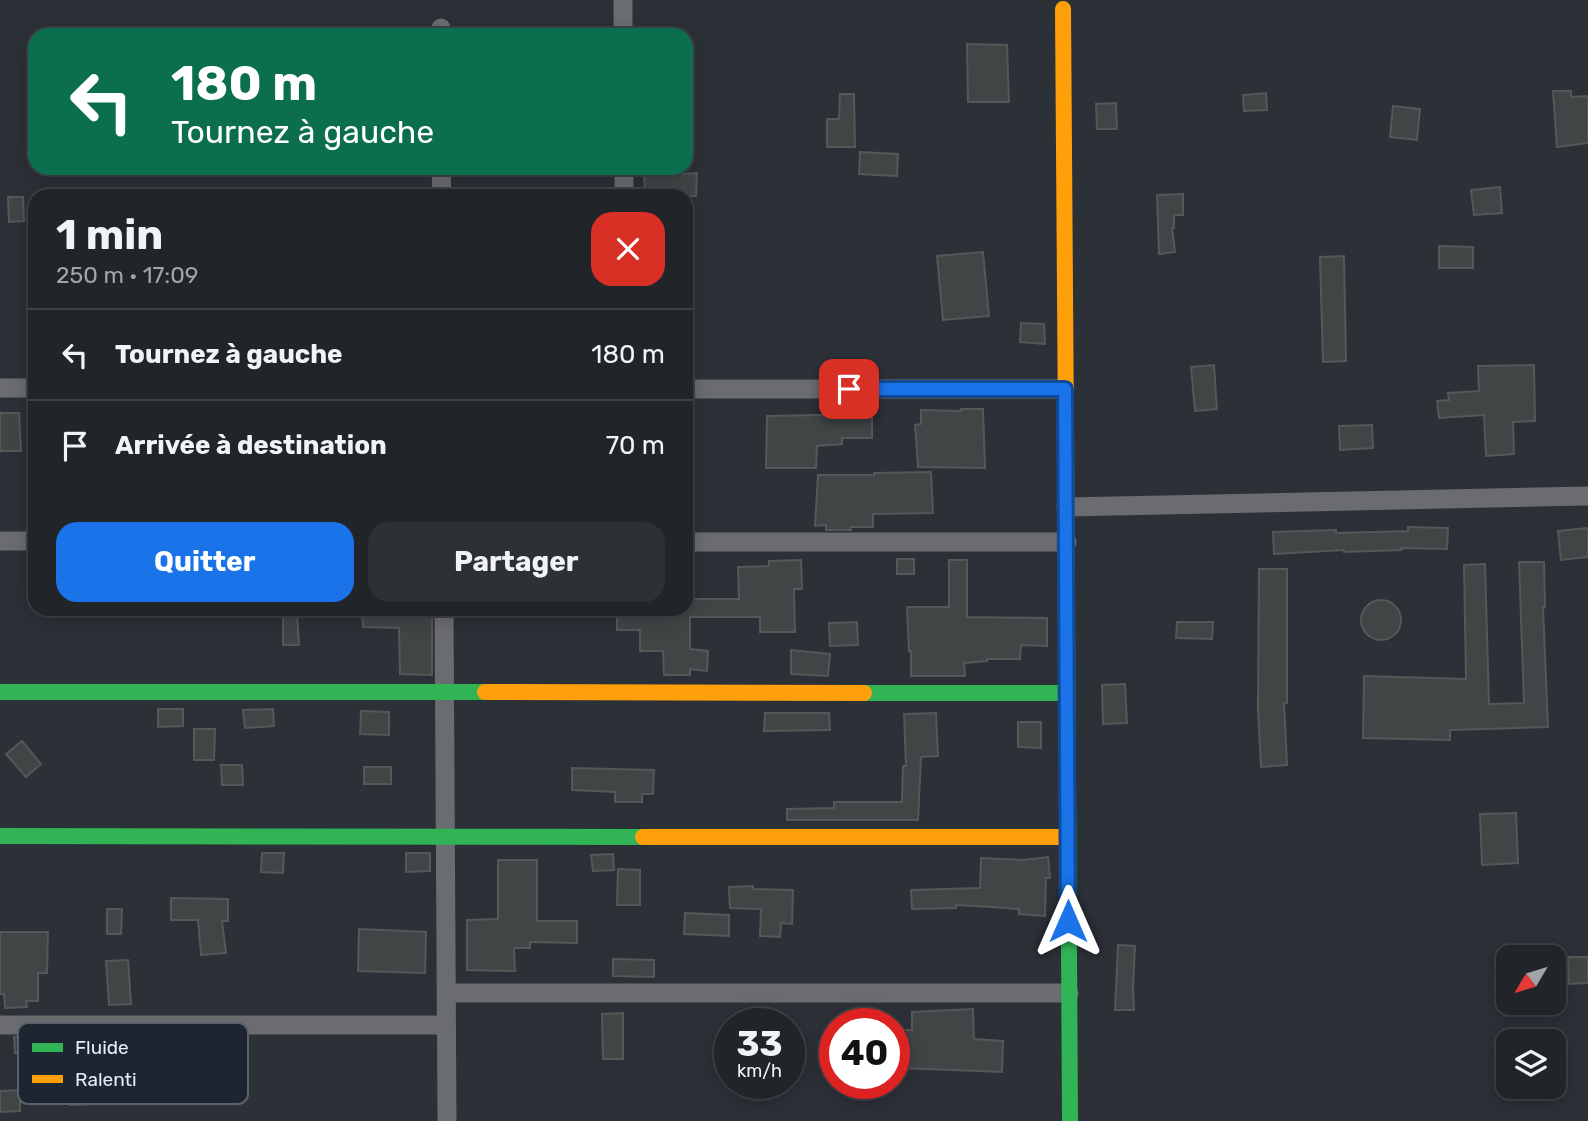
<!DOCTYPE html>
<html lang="fr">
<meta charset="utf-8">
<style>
:root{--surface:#212429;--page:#2d3035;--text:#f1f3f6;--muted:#a2a4a8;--line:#3e4146;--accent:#1a73e8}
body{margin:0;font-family:Rubik,sans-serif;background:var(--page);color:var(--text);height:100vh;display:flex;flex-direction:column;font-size:26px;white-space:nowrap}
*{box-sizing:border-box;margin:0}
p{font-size:23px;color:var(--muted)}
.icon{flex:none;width:38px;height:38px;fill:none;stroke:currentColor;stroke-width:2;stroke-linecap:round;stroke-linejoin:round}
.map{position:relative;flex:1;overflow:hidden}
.side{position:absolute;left:28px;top:189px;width:665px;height:427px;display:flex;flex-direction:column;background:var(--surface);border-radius:21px;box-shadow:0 4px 18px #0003,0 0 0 2px var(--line)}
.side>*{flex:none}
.banner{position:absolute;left:28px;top:28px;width:665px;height:147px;border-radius:21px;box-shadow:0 4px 18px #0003,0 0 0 2px var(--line);background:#0b6e4f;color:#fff;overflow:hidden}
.needle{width:46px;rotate:232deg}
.buttons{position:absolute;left:1496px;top:945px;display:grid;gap:14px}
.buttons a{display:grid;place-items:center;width:70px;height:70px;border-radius:14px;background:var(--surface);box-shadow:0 4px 18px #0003,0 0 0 2px var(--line);font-size:35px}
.speed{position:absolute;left:714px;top:1008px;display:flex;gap:14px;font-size:35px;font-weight:700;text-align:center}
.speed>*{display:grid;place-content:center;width:91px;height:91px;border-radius:50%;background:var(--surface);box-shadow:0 4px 18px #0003,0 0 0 2px var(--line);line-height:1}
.speed small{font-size:18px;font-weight:400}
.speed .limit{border:10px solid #d22;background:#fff;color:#111}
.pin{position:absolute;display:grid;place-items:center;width:60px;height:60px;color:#fff;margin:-30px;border-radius:14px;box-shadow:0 4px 10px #0006}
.me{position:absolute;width:77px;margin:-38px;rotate:0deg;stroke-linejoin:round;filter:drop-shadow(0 0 5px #0008)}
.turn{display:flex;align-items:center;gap:24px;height:147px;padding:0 28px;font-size:32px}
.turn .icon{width:91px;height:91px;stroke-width:2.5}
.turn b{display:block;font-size:49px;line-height:60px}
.round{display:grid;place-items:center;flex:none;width:74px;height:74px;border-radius:21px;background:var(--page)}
.head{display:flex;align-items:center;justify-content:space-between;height:119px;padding:0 28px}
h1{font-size:42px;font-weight:700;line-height:52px}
.button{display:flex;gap:14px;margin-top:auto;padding:14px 28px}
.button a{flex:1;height:80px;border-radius:21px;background:var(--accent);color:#fff;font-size:28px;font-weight:700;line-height:80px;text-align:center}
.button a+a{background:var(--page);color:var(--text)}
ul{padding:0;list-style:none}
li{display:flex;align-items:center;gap:21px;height:91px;padding:0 28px;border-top:2px solid var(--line)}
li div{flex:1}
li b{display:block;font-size:26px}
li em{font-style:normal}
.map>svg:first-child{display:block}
</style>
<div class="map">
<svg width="1588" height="1121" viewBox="0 0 1588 1121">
<rect width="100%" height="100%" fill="#2c3037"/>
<path fill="#424546" stroke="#555859" stroke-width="2" d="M967,44L1007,45L1009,102H968Z
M1553,91H1571V97L1588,96V143L1557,147Z
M1266,93L1267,110L1244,111L1243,95Z
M840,94H854L855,147H827V119H839Z
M1116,103L1117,129H1097L1096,104Z
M1393,106L1420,109L1417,140L1390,137Z
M860,152L898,154L897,176L859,174Z
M697,173L696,196H645L644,176Z
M1500,187L1502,213L1474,215L1471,190Z
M1183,194V215H1174V228H1172L1175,252L1159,254L1157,195Z
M8,197H23L24,221L9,222Z
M1439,246L1473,247V268H1439Z
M983,252L989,316L943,320L937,256Z
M1344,256L1346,361L1323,362L1320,257Z
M1021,323L1044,324L1045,344L1020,342Z
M1214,365L1217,409L1195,411L1191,367Z
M1534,365L1535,421L1513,422L1514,454L1486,456L1484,415L1439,418L1437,401L1449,400L1448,393L1479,391L1478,366Z
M961,409H983L985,468L918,467L915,425L921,424V410L961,411Z
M0,413H19L21,451H0Z
M872,414V438H842V444L817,446L816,468H766L767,416Z
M1372,425L1373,448L1340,450L1339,426Z
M931,472L933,513L873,514V527H851V530H826V525L815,526L818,475H874V473Z
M1408,527L1448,528L1447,549L1401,548V550L1344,552V550L1274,554L1273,532L1336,530V533L1408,531Z
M1588,528V557L1561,560L1558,531Z
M897,559H914V574H897Z
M801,560L802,589H794L795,632H760V617H690V649L708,651L707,671L690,669V675H664L663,651H640V630H617V609L686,610V599H739L738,567L769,566V561Z
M949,560H967V617L1047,618V646L1021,645L1020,659H987V661L964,663L965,676H911V651H909L907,607H949Z
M1519,562H1544L1545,607H1543L1548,727L1450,730V740L1363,738L1364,676L1466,679L1464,565L1485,564L1489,704L1524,703Z
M1259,569H1287V703H1284L1287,765L1261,767L1258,709Z
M1361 620a20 20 0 1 1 40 0a20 20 0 1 1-40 0Z
M362,609L432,611V675L400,674L399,628L363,627Z
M283,612L297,613L299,645H283Z
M857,622L858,645L830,646L829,623Z
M1177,622H1213L1212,639L1176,638Z
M791,650L830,654L828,676L791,674Z
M1125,684L1127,723L1103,724L1102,685Z
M158,709H183V726L158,727Z
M273,709L274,726L245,728L243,710Z
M361,711L389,712V735L360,734Z
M765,713H829L830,730L764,731Z
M936,713L938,756L921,757L918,820H787V809L834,808V802H902L903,766H906L904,714Z
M1018,722H1041V748L1018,747Z
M194,729H215L214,760H194Z
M22,741L41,764L26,777L6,754Z
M221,765H242L243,785H222Z
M364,767H391V784H364Z
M572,768L654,770L653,794H642V802H615V792L572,790Z
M1516,813L1518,863L1482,865L1480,814Z
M262,853H284L283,873L261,872Z
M406,853H430V871L406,872Z
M613,854L614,870L593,871L591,855Z
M1048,857L1050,878H1046L1045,916L1019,914V909L992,907L956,905V908L912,909L911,890L980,888L981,858L1023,860Z
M498,860H537V921H577V943L530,942V948H514L515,971L467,970V920L498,919Z
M618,869L640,870V905H617Z
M753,886V889L793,890L792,924L781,923L780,937L760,936L761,909L730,908L729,887Z
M171,898L228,899V921H222L226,953L201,955L198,920H171Z
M107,909H122L121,934H107Z
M685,913L729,915V936L684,934Z
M359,929L426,932L425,973L358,971Z
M0,932H48L47,973H38V1001H26L27,1007L5,1008L4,994H0Z
M1118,945L1135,946L1133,988L1134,1010H1115Z
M1568,957H1588V983L1569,984Z
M613,959L654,960V977L613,976Z
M128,960L131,1004L109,1005L106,961Z
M973,1009L974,1039L1003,1041L1002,1072L901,1068L899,1030H912V1012Z
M623,1013V1059H603L602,1014Z
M14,1037H106V1053H15Z
M95,1087L96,1104L70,1105L69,1088Z
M20,1090V1111L0,1112V1091Z"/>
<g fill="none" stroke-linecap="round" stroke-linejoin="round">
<path stroke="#6b6c6f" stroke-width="19" d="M623,0V35
M441,28V35
M441,168L442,196
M624,168V196
M0,388H35
M686,389H1065
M1066,507L1588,496
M0,541H35
M686,542H1067
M444,609L447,1121
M446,993H1069
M0,1025H446"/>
<path stroke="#30b455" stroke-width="16" d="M1066,430L1070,1121
M0,692H485
M864,693H1067
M0,836L643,837"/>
<path stroke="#ff9f0a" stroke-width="16" d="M1063,9L1066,430
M485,692L864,693
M643,837H1068"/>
</g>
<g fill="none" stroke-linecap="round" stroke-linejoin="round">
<g stroke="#114b97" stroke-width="18">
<path id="route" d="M849,389H1065L1068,921"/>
</g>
<use href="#route" stroke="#1a73e8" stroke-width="12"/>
</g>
<rect x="18" y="1023" width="230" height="81" rx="10" fill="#1d2531" stroke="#5a616c" stroke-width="2"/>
<rect x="32" y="1043" width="31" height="9" fill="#30b455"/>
<rect x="32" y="1075" width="31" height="8" fill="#ff9f0a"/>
<g font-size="19" fill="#e8edf5">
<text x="75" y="1054">Fluide</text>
<text x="75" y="1086">Ralenti</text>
</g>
</svg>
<div class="buttons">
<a><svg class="needle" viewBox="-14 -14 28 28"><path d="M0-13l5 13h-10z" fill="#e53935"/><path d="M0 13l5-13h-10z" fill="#a2a4a8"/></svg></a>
<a><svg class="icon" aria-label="layers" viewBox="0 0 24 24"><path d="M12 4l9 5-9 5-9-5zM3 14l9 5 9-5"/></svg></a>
</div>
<div class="speed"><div>33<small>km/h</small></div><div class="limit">40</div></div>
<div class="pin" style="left:849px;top:389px;background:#d93025"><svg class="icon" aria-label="arrive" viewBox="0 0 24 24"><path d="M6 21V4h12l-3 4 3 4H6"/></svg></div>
<svg class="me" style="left:1068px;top:921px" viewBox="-20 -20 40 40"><path d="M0-17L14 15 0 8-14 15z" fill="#1a73e8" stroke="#fff" stroke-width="4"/></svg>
<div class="banner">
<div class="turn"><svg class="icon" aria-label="left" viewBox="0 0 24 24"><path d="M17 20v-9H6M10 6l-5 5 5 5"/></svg><div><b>180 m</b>Tournez à gauche</div></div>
</div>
<section class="side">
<div class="head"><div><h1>1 min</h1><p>250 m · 17:09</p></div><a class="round" style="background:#d93025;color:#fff"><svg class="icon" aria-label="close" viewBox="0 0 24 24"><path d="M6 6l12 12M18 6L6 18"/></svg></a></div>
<ul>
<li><svg class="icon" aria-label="left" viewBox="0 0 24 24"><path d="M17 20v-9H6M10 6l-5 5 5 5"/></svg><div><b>Tournez à gauche</b></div><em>180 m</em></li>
<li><svg class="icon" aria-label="arrive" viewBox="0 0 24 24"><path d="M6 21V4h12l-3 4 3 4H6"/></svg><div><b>Arrivée à destination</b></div><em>70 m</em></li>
</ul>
<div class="button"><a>Quitter</a><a>Partager</a></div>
</section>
</div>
